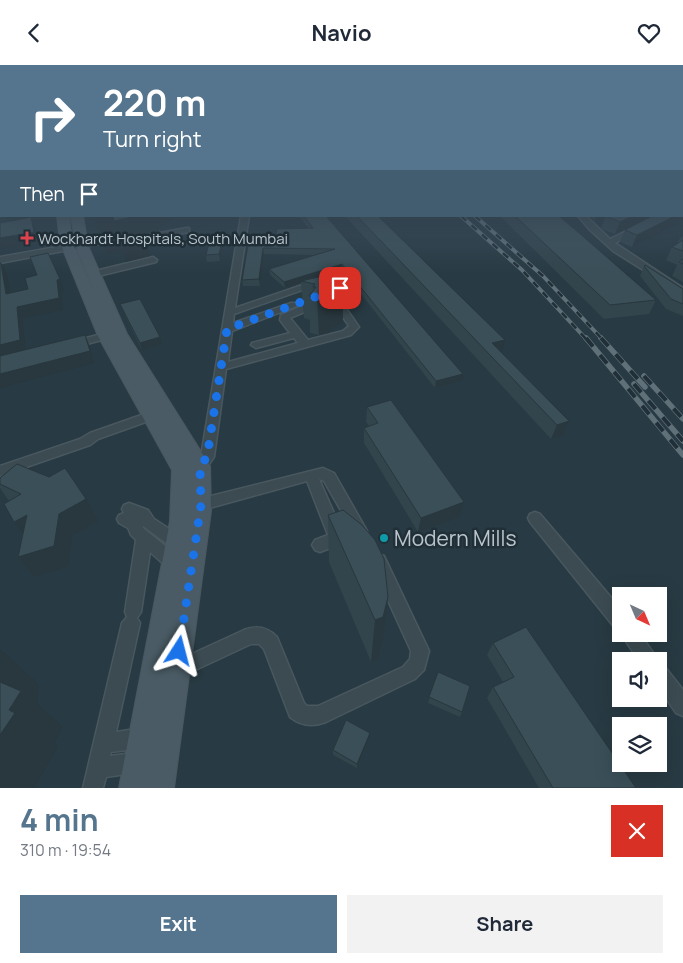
<!DOCTYPE html>
<meta charset="utf-8">
<style>
:root{--surface:#fff;--page:#f2f2f3;--text:#1f2937;--muted:#747a83;--accent:#54758d}
body{margin:0;font-family:Manrope,sans-serif;background:var(--page);color:var(--text);height:100vh;display:flex;flex-direction:column;font-size:19px;white-space:nowrap}
*{box-sizing:border-box;margin:0}
p{font-size:16px;color:var(--muted)}
.icon{flex:none;width:28px;height:28px;fill:none;stroke:currentColor;stroke-width:2;stroke-linecap:round;stroke-linejoin:round}
.map{position:relative;height:723px;overflow:hidden}
.panel{display:flex;flex-direction:column;background:var(--surface);flex:1}
.panel>*{flex:none}
.top-card{position:absolute;left:0px;top:0px;width:684px;height:152px;box-shadow:0 5px 20px #0002;background:#54758d;color:#fff;overflow:hidden}
.needle{width:32px;rotate:136deg}
.fabs{position:absolute;left:612px;top:522px;display:grid;gap:10px}
.fabs a{display:grid;place-items:center;width:55px;height:55px;border-radius:0px;background:var(--surface);box-shadow:0 5px 20px #0002;font-size:25px}
.pin{position:absolute;display:grid;place-items:center;width:42px;height:42px;color:#fff;margin:-21px;border-radius:10px;box-shadow:0 2px 8px #0006}
.me{position:absolute;width:55px;margin:-28px;rotate:9deg;stroke-linejoin:round;filter:drop-shadow(0 0 4px #0008)}
.turn{display:flex;align-items:center;gap:18px;height:105px;padding:0 20px;font-size:22px}
.turn .icon{width:65px;height:65px;stroke-width:2.5}
.turn b{display:block;font-size:35px;line-height:42px}
.then{display:flex;align-items:center;height:48px;padding:0 20px;background:#0003;gap:10px;font-size:19px}
.round{display:grid;place-items:center;flex:none;width:52px;height:52px;border-radius:0px;background:var(--page)}
.head{display:flex;align-items:center;justify-content:space-between;height:85px;padding:0 20px}
h1{font-size:30px;font-weight:700;line-height:38px;color:var(--accent)}
.action{display:flex;gap:10px;margin-top:auto;padding:10px 20px}
.action a{flex:1;height:58px;border-radius:0px;background:var(--accent);color:#fff;font-size:20px;font-weight:700;line-height:58px;text-align:center}
.action a+a{background:var(--page);color:var(--text)}
header{display:flex;justify-content:space-between;align-items:center;height:65px;padding:0 20px;background:var(--surface);font-size:22px;font-weight:700}
.map>svg:first-child{display:block}
</style>
<header><svg class="icon" aria-label="back" viewBox="0 0 24 24"><path d="M15 5l-7 7 7 7"/></svg>Navio<svg class="icon" aria-label="heart" viewBox="0 0 24 24"><path d="M12 20l-8-8c-3-5 5-10 8-4 3-6 11-1 8 4z"/></svg></header>
<div class="map">
<svg width="683" height="723" viewBox="0 0 683 723">
<rect width="100%" height="100%" fill="#283a43"/>
<g fill="none" stroke-linecap="round" stroke-linejoin="round">
<g stroke="#49575f" stroke-width="3">
<path id="street" d="M682,110H683V114H682Z
M241,151H249L235,243L314,216L317,215L322,218L234,249L233,258L291,238H297L299,240L232,266L228,297L298,278L294,273L256,283L251,280L252,278L290,268L280,255L281,250L324,232L339,233L359,262L351,270L226,304L214,392L205,405L193,408L188,407L186,403L188,399L195,397L201,391ZM328,237L333,238L349,261L343,266L308,275L290,253Z
M578,151H586L610,174L657,151H667L615,178L683,223V230L613,186L590,165Z
M186,163H189V167L128,178L124,176L128,174Z
M118,171L122,173L121,175L0,198V192Z
M153,192L157,195L156,197L94,212L90,209L91,207Z
M116,265L121,268L120,270L72,283L67,280L68,278Z
M150,347L154,348L156,351L154,354L98,374L90,380L0,411V401L80,374L90,368Z
M323,403L334,408L367,466L365,470L360,472L355,470L324,416L319,414L344,471L338,480L320,487L315,485L312,480L315,475L328,470L307,416L195,447L190,445L188,441L190,437L195,435Z
M129,438L148,445L154,454L183,473L186,478L183,483L178,485L173,483L143,461V463L180,493L182,498L180,503L174,505L168,503L150,487L141,547L137,553L140,558L116,667L143,663L150,666L153,673L150,680L143,683L111,687L110,691L140,687L147,690L150,697L147,704L140,707L106,712L103,723H83L122,558L127,552L125,547L136,475L131,470L128,463L119,458L117,454L119,450L124,448L122,444L124,440Z
M535,447L540,449L621,544V565L615,563L530,457L528,453L530,449Z
M378,489L384,491L429,586L424,605L415,614L326,657C313,662 301,661 290,652L264,584L259,579H251L176,614L170,611L167,605L170,599L244,565C257,560 267,562 277,572L304,638L307,641H318L403,602L410,594L411,586L370,496L372,491Z
M621,569H640L659,596V597L639,596Z
M659,599L665,602L683,625V651L676,648L659,623Z"/>
</g>
<g stroke="#49575f" stroke-width="2">
<path id="secondary" d="M57,151H69L72,177L94,227L76,181L71,151H83L88,181L127,269L210,401L211,446L174,723H119L170,456L172,405L98,271L60,177Z"/>
</g>
<use href="#street" fill="#3c4b52" fill-rule="evenodd"/>
<use href="#secondary" fill="#4a5b65" fill-rule="evenodd"/>
<g stroke="#5f7079" stroke-width="4">
<path id="rail-far1" d="M461,151L522,205L587,275
M475,151L543,211L603,275"/>
</g>
<g stroke="#5f7079" stroke-width="5.5">
<path id="rail" d="M586,273L683,390
M601,273L645,322
M644,311L683,354
M634,319L683,376"/>
</g>
<use href="#rail-far1" stroke="#213038" stroke-width="2.5" stroke-dasharray="7" stroke-linecap="butt"/>
<use href="#rail" stroke="#213038" stroke-width="4" stroke-dasharray="11" stroke-linecap="butt"/>
</g>
<path fill="#32444c" d="M683,138V157L632,182L620,177L625,165L645,155L615,169L601,164L605,152L595,156L589,151H682Z
M299,151H326L462,316L435,323L342,205L319,212L343,222V259L334,262L329,268L319,270L310,268V255L304,253L301,218L285,223L270,210L269,204L314,190L264,189L260,221H243L242,215L249,174L276,171L309,164Z
M345,151H378L502,288L569,356L563,371L551,374Z
M499,151H559L656,235L649,249L604,254L503,154Z
M683,171V217L672,211L677,200L666,195L672,182L677,179L680,173Z
M223,174L224,180L220,196L207,197L206,190Z
M644,201L683,224V251L666,244L640,211Z
M120,239L160,272L162,279L142,285L123,246Z
M367,342L464,437L460,452L418,467L364,378V363L369,361L366,357Z
M49,412L98,456L73,470L68,502L34,512L18,492L23,468L14,457L9,436L0,423V413Z
M328,450L388,532L383,575L378,593L371,597L329,497Z
M493,578L636,723H539L487,633L493,622L503,617L487,590Z
M438,607L462,647L460,652L428,638Z
M369,673L357,703L333,690V685Z"/>
<path fill="#29373e" d="M0,128H1V138H0Z
M683,147V157L632,182L637,170L675,151H682Z
M26,151H41L31,153L35,162L38,177L0,184V173L27,154Z
M93,151H170L171,154L156,166L144,169L150,191L126,197L123,187L107,189L102,172H100Z
M596,151H607L595,156Z
M632,151H652L615,169L620,157Z
M223,174L224,180L220,196L219,189Z
M263,183L264,189L260,221L259,214Z
M1,198L7,209L12,240L6,229Z
M342,199V205L304,217L301,216V218L285,223L284,217Z
M60,214L64,225L61,226L63,245L22,253L26,287L0,294V280L17,242L57,215Z
M343,222V259L334,262L329,268L319,270L317,233L333,225Z
M85,270L90,282L94,298L0,323V309Z
M160,272L162,279L142,285L140,278Z
M505,275L501,290L492,278Z
M463,309L462,316L435,323L436,316Z
M569,356L563,371L551,374L557,360Z
M86,434L98,456L73,470L68,502L34,512L18,492L59,449Z
M464,437L460,452L418,467L421,453Z
M27,450L30,478L14,457Z
M388,532L383,575L378,593L371,597L375,555Z
M0,584L39,620L37,639L63,662L54,678L58,681L34,723H0V670L9,645L0,620Z
M370,668L369,673L357,703V699Z"/>
<path fill="#3a4f58" stroke="#29373e" d="M0,108H1V128H0Z
M113,151H136L114,156Z
M304,151H326L463,309L436,316L342,199L284,217L269,204L335,184L263,183L259,214L242,215L249,174L253,172L276,171L277,164L313,163Z
M357,151H378L505,275L492,278L569,356L557,360Z
M515,151H559L578,167L656,235L610,240Z
M606,151H632L620,157Z
M652,151H675L637,170L625,165Z
M31,152L34,167L0,173V158Z
M210,174H223L219,189L206,190Z
M683,175V186L672,182Z
M48,188L60,214L57,215L59,233L17,242L20,275L0,280V198H1L6,229L28,224L25,213L37,210L30,192Z
M683,194V199L679,197Z
M645,200L683,224V239L671,234L644,201Z
M332,209L343,222L333,225L328,231L317,233L309,231L316,222H313L315,219L301,216Z
M140,234L160,272L140,278L120,239Z
M85,270L90,286L0,309V291Z
M391,335L464,437L421,453L364,363L378,358L367,342Z
M17,399L49,412L65,403L86,434L59,449L54,481L18,492L27,450L14,457L4,439L21,429L0,419V413Z
M343,445L362,460L375,475L384,494L388,532L383,552L375,555L328,450Z
M526,562L636,723H553L493,622L514,612L493,578Z
M438,607L470,621L462,647L429,632Z
M0,617L21,626L9,645L15,648L0,670Z
M346,655L370,668L357,699L333,685Z"/>
<linearGradient id="sky" x2="0" y2="1"><stop stop-color="#162025"/><stop offset="0.52" stop-color="#425566"/><stop offset="1" stop-color="#425566" stop-opacity="0"/></linearGradient>
<rect width="683" height="209" fill="url(#sky)"/>
<g fill="none" stroke-linecap="round" stroke-linejoin="round">
<path stroke="#1a73e8" stroke-width="9" stroke-dasharray="0 16.2" d="M179,586L201,440L200,401L207,392L227,264L340,223"/>
</g>
<path fill="#e0444e" stroke="#213038" stroke-width="2" d="M24.5 165.5h5v5h5v5h-5v5h-5v-5h-5v-5h5z"/>
<circle fill="#0f9aa8" stroke="#213038" stroke-width="2" cx="384" cy="473" r="5"/>
<g text-anchor="middle" dominant-baseline="central" stroke-width="5" stroke-linejoin="round" paint-order="stroke">
<g font-size="15" fill="#bac5cc" stroke="#213038" text-anchor="start">
<text x="38" y="173">Wockhardt Hospitals, South Mumbai</text>
</g>
<g font-size="21" fill="#bac5cc" stroke="#213038" text-anchor="start">
<text x="394" y="473">Modern Mills</text>
</g>
</g>
</svg>
<div class="fabs">
<a><svg class="needle" viewBox="-14 -14 28 28"><path d="M0-13l5 13h-10z" fill="#e53935"/><path d="M0 13l5-13h-10z" fill="#747a83"/></svg></a>
<a><svg class="icon" aria-label="sound" viewBox="0 0 24 24"><path d="M4 9h4l5-4v14l-5-4H4zM17 9q2 3 0 6"/></svg></a>
<a><svg class="icon" aria-label="layers" viewBox="0 0 24 24"><path d="M12 4l9 5-9 5-9-5zM3 14l9 5 9-5"/></svg></a>
</div>
<div class="pin" style="left:340px;top:223px;background:#d93025"><svg class="icon" aria-label="arrive" viewBox="0 0 24 24"><path d="M6 21V4h12l-3 4 3 4H6"/></svg></div>
<svg class="me" style="left:179px;top:586px" viewBox="-20 -20 40 40"><path d="M0-17L14 15 0 8-14 15z" fill="#1a73e8" stroke="#fff" stroke-width="4"/></svg>
<div class="top-card">
<div class="turn"><svg class="icon" aria-label="right" viewBox="0 0 24 24"><path d="M7 20v-9h11M14 6l5 5-5 5"/></svg><div><b>220 m</b>Turn right</div></div>
<div class="then">Then<svg class="icon" aria-label="arrive" viewBox="0 0 24 24"><path d="M6 21V4h12l-3 4 3 4H6"/></svg></div>
</div>
</div>
<section class="panel">
<div class="head"><div><h1>4 min</h1><p>310 m · 19:54</p></div><a class="round" style="background:#d93025;color:#fff"><svg class="icon" aria-label="close" viewBox="0 0 24 24"><path d="M6 6l12 12M18 6L6 18"/></svg></a></div>
<div class="action"><a>Exit</a><a>Share</a></div>
</section>
